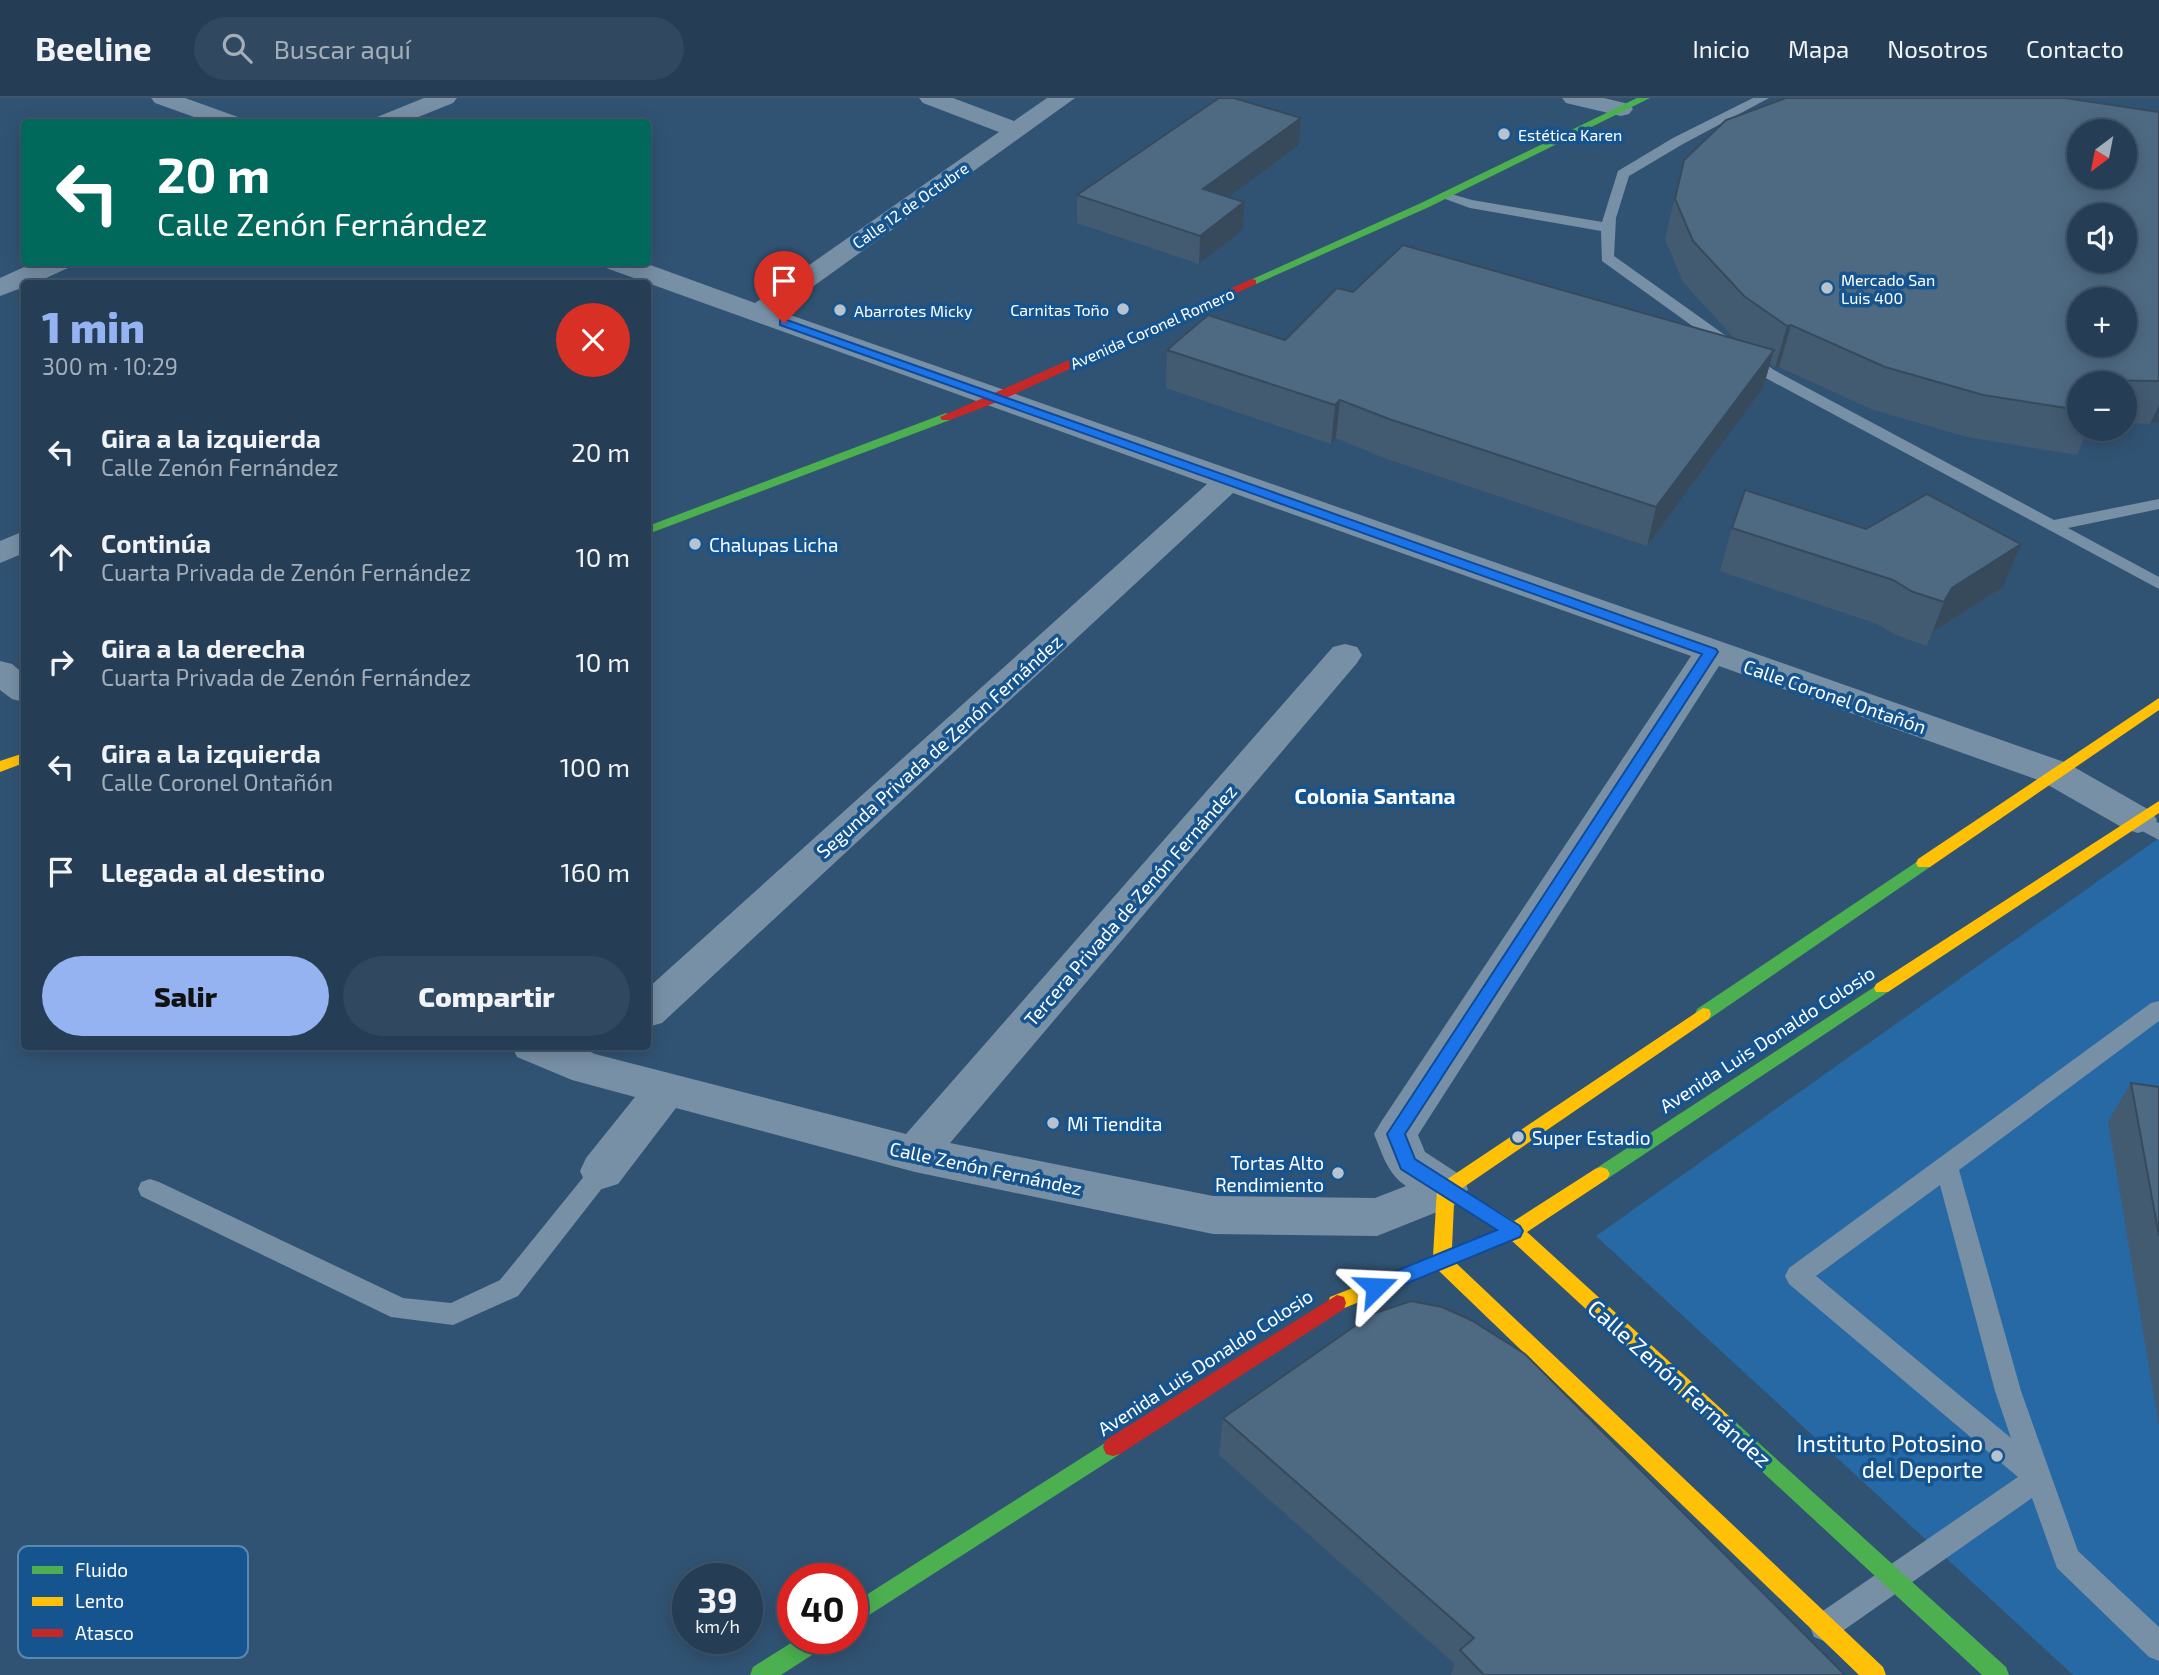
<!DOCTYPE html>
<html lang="es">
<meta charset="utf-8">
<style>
:root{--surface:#253e56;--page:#314960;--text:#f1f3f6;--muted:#a3aeb9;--line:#42576c;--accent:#95b2f1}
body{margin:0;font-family:"Exo 2",sans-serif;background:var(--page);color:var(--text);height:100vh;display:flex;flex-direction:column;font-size:26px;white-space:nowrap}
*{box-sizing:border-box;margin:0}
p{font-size:23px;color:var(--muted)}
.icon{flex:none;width:38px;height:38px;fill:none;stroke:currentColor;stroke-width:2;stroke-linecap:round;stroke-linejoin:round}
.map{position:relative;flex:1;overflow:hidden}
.details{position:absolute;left:21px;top:182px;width:630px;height:770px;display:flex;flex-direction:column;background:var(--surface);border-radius:7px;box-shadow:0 4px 18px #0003,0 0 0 2px var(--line)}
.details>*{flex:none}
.top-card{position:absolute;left:21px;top:21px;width:630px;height:147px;border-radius:7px;box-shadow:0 4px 18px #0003,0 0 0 2px var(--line);background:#00695c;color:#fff;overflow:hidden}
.needle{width:46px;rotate:212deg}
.tools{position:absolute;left:2067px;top:21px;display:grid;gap:14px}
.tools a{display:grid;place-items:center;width:70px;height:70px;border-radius:50%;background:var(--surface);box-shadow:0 4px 18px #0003,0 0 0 2px var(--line);font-size:35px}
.speed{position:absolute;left:672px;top:1465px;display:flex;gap:14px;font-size:35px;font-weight:700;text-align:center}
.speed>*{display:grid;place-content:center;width:91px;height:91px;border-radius:50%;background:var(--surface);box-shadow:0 4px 18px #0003,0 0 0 2px var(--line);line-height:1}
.speed small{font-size:18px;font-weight:400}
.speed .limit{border:10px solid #d22;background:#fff;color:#111}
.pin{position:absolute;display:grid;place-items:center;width:60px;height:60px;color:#fff;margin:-72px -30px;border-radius:50% 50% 50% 0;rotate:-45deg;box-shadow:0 0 7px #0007}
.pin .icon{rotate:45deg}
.me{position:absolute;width:77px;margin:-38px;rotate:69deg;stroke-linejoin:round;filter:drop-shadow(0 0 5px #0008)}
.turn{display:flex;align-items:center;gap:24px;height:147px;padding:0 21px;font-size:32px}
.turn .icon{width:91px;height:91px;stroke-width:2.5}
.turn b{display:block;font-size:49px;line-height:60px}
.round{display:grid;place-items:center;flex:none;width:74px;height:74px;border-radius:37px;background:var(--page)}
.summary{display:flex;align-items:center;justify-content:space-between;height:119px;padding:0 21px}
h1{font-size:42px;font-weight:800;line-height:52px;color:var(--accent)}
.primary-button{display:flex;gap:14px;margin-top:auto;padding:14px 21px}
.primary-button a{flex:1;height:80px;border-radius:42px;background:var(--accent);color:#111;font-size:28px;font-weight:800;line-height:80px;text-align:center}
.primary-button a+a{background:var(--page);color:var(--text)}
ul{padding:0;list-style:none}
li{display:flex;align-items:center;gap:21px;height:105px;padding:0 21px}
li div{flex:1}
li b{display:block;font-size:26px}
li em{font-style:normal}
header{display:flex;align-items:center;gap:42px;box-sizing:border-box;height:98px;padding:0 35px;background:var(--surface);border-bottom:2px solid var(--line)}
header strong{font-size:33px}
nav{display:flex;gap:38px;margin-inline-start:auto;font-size:24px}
.search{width:490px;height:63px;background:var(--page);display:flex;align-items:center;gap:18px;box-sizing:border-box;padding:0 24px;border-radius:38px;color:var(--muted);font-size:26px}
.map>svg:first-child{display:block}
</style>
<header>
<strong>Beeline</strong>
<div class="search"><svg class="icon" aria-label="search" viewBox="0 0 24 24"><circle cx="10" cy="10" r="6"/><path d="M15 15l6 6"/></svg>Buscar aquí</div>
<nav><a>Inicio</a><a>Mapa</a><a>Nosotros</a><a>Contacto</a></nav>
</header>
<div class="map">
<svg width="2159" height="1577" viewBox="0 0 2159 1577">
<rect width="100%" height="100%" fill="#315373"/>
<path fill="#2669a4" d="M2159,740V1577H2073L1596,1138Z"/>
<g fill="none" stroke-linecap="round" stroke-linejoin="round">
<path fill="#7890a6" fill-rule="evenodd" d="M1753,0H1769L1683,46L1629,78L1616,120L1614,158L1774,272L2054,422L2159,401V411L2068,430L2159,479V491L1762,278L1602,163L1601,133L1470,110L1437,98L1444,94L1472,102L1602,124L1618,73L1673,40Z
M2138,715L2159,725V742L2131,727L2128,722L2131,717Z
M2159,903V923L1959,1072L2021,1293L2078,1453L2159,1529V1563L2149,1559L2057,1470L2032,1400L1834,1539L1824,1543L1814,1539L1810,1529L1814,1519L2018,1379L1789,1186L1785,1178L1789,1170L2151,905ZM1940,1087L1995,1293L2011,1340L1816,1178Z
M602,1063L610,1066L614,1073L610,1080L518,1198L453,1227L391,1219L141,1098L138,1091L141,1084L150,1081L159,1084L403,1200L451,1205L500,1182L594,1066Z"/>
<path fill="#7890a6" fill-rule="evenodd" d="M151,0H185L238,19L241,24H208L155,5Z
M424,0H457L453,5L406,24H374L377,19Z
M919,0H953L1014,23L1047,0H1075L779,213L2067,665L2151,713L2157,722L2151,731L2138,735L2125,731L2041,683L1719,568L1418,1037L1425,1054L1462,1078L1468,1091L1462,1104L1377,1138L1213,1136L915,1074L676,1010L618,1086L602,1091L586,1086L580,1073L586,1060L635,999L572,982L517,959L512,948H577L595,956L906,1036L1333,549L1345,546L1357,549L1362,557L1357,565L950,1045L1213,1098L1375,1100L1406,1088C1387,1075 1383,1057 1374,1036L1381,1024L1691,558L1233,395L662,925L648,929V890L1207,386L606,170L602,164H642L755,205L999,34L923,5Z
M1562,0H1604L1629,6L1633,11L1629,16L1621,18L1566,5Z
M35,164H72L68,170L33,186H24V189L0,198V180Z
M24,433V455L0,465V443Z
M0,563L12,566L24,576V604L12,601L0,592Z"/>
<path fill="#4caf50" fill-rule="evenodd" d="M1637,0H1650L1429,109L1256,186L1246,184L1421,105Z
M946,315L952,319L950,322L648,436V428Z
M1924,759L1930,761L1932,765L1930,769L1709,921H1697L1695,916L1697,911Z
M1882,884L1888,886L1890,890L1888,894L1607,1081L1601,1083L1595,1081L1592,1076L1595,1071Z
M1722,1315L1729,1318L2006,1569L2009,1577H1982L1715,1330L1712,1324L1715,1318Z
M1113,1340L1120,1342L1123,1349L1120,1356L852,1528V1506Z
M799,1540H829L826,1548L781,1577H750L753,1569Z"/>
<path fill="#ffc107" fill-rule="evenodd" d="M2159,600V612L1930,769H1918L1916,765L1918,761Z
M24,655V665L0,674V663Z
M2159,703V715L1888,894H1876L1874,890L1876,886Z
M1703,910L1709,911L1711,916L1709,921L1461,1091L1514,1123L1595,1071L1601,1069L1607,1071L1610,1076L1607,1081L1527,1134L1729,1318L1732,1324L1729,1330L1722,1333L1715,1330L1511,1142L1456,1165L1883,1569L1886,1577H1859L1438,1172L1337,1213L1330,1211L1328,1205L1330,1199L1433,1158L1437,1091L1440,1086ZM1454,1105L1497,1132L1452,1150Z"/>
<path fill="#c62828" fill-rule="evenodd" d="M1252,181L1256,182V186L997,304L950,322H942L940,319Z
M1337,1197L1344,1199L1346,1205L1344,1211L1120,1356L1113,1358L1106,1356L1103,1349L1106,1342Z"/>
</g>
<path fill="#435b71" d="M2159,14V324L2150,326L2124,325V285H2079V331H2088L2077,357L1967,339L1871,311L1779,269L1775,270L1770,266L1763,290L1647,448L1384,360L1336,340L1331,346L1166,290L1167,252L1285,242L1353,194L1735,241L1683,184L1665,141L1684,62Z
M1301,20L1299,47L1229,99L1244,104L1243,132L1199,166L1077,125V97Z
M1732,430L2003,489L1934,533L1927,548L1896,537L1877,526L1720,473Z
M2131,985L2159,989V1329L2108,1023Z
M1223,1320L1845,1577H1451L1455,1566L1219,1357Z"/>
<path fill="#374a5c" d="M1301,20L1299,47L1202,119L1203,91Z
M1244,104L1243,132L1199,166L1200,138Z
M1791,227L1779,269L1775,270L1787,228Z
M1774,252L1763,290L1647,448L1656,409Z
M1340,302L1336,340L1331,346L1335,307Z
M2159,307V324L2150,326Z
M2021,446L2003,489L1934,533L1927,548L1944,504L1952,490Z"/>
<path fill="#4e6a83" stroke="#374a5c" stroke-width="2" fill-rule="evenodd" d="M1219,0H1234L1301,20L1203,91L1244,104L1200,138L1077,97Z
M1786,0H2065L2159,14V283L2087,282L2088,285H2079V312L1983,297L1885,269L1791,227L1787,228L1744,198L1693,143L1675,101L1684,62L1726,22ZM2079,33H2124V79H2079ZM2079,117H2124V163H2079ZM2079,201H2124V247H2079Z
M1403,147L1774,252L1656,409L1389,321L1340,302L1335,307L1167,252L1208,217L1285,242L1337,190L1353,194Z
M1745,392L1866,431L1927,396L2021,446L1952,490L1944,504L1913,494L1893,482L1732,430Z
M2131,985L2159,989V1138Z
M1411,1203L1442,1209L1471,1222L1525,1256L1845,1577H1484L1460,1552L1474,1540L1223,1320L1372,1216Z"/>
<path fill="#1a73e8" stroke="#114b97" stroke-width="2" d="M784,221L1716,551L1718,554L1405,1036L1415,1061L1520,1128L1523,1133L1520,1139L1376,1198L1369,1195L1366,1189L1369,1184L1497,1132L1401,1071L1387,1036L1702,556L780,227V222Z"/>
<g fill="#b7c3ce" stroke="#15548f" stroke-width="2.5">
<circle cx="1504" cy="36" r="7"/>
<circle cx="1827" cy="190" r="7"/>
<circle cx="1123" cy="211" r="7"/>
<circle cx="840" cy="212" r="7"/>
<circle cx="695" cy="446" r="7"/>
<circle cx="1053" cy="1025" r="7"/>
<circle cx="1518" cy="1039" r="7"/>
<circle cx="1338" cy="1075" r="7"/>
<circle cx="1997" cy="1358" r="7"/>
</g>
<g text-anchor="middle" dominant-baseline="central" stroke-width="7" stroke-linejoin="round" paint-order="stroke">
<g font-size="16" fill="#fff" stroke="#15548f" text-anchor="start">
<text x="1518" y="36">Estética Karen</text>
<text x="1841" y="181">Mercado San<tspan x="1841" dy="18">Luis 400</tspan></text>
<text x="1109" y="211" text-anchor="end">Carnitas Toño</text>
<text x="854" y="212">Abarrotes Micky</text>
</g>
<g font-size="16" fill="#fff" stroke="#15548f">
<text transform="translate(910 107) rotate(-35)">Calle 12 de Octubre</text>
<text transform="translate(1152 230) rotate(-24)">Avenida Coronel Romero</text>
</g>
<g font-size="19" fill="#fff" stroke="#15548f" text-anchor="start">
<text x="709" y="446">Chalupas Licha</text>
<text x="1067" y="1025">Mi Tiendita</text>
<text x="1532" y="1039">Super Estadio</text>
<text x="1324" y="1064" text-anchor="end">Tortas Alto<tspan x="1324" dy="22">Rendimiento</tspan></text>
</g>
<g font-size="19" fill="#fff" stroke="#15548f">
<text transform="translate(1835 598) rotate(19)">Calle Coronel Ontañón</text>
<text transform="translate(939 648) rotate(-42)">Segunda Privada de Zenón Fernández</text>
<text transform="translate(1130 807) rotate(-49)">Tercera Privada de Zenón Fernández</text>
<text transform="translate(1767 941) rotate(-33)">Avenida Luis Donaldo Colosio</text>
<text transform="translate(986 1070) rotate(12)">Calle Zenón Fernández</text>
<text transform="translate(1205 1264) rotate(-33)">Avenida Luis Donaldo Colosio</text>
</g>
<g font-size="21" font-weight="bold" fill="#fff" stroke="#15548f">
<text x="1375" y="697">Colonia Santana</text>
</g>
<g font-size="23" fill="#fff" stroke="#15548f">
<text transform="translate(1680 1285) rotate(42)">Calle Zenón Fernández</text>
</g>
<g font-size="23" fill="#fff" stroke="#15548f" text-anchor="end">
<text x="1983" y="1345">Instituto Potosino<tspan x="1983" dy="26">del Deporte</tspan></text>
</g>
</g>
<rect x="18" y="1448" width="230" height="112" rx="10" fill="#15548f" stroke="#5b87b1" stroke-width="2"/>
<rect x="32" y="1468" width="31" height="8" fill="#4caf50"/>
<rect x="32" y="1499" width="31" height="9" fill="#ffc107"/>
<rect x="32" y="1531" width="31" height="8" fill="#c62828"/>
<g font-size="19" fill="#fff">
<text x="75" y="1479">Fluido</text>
<text x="75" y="1510">Lento</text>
<text x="75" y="1542">Atasco</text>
</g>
</svg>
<div class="tools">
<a><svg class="needle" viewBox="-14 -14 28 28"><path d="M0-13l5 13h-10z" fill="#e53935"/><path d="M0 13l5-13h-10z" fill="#a3aeb9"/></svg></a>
<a><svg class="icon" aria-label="sound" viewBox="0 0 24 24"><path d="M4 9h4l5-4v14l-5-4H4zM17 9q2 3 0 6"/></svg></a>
<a>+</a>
<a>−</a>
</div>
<div class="speed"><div>39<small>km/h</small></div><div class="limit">40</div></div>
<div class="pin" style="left:784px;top:225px;background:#d93025"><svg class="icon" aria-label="arrive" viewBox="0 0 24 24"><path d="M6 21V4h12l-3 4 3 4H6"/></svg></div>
<svg class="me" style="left:1376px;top:1189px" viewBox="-20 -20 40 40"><path d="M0-17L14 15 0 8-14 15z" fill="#1a73e8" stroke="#fff" stroke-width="4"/></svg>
<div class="top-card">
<div class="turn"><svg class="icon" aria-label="left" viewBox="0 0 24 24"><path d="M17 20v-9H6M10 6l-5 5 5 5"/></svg><div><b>20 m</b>Calle Zenón Fernández</div></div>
</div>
<section class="details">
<div class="summary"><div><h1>1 min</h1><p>300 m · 10:29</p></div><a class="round" style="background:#d93025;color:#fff"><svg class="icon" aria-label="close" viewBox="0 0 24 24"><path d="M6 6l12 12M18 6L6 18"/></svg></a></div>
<ul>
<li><svg class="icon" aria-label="left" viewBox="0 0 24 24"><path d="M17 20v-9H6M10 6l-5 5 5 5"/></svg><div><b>Gira a la izquierda</b><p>Calle Zenón Fernández</p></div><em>20 m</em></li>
<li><svg class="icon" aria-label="ahead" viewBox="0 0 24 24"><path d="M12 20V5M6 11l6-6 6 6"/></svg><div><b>Continúa</b><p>Cuarta Privada de Zenón Fernández</p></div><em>10 m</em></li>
<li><svg class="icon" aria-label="right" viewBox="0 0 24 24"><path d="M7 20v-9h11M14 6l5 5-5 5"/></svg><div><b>Gira a la derecha</b><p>Cuarta Privada de Zenón Fernández</p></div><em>10 m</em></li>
<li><svg class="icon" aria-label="left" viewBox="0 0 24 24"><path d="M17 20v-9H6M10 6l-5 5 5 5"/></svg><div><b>Gira a la izquierda</b><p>Calle Coronel Ontañón</p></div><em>100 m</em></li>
<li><svg class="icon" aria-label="arrive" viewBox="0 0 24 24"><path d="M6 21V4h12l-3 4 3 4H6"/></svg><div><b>Llegada al destino</b></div><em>160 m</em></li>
</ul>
<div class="primary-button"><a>Salir</a><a>Compartir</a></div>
</section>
</div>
